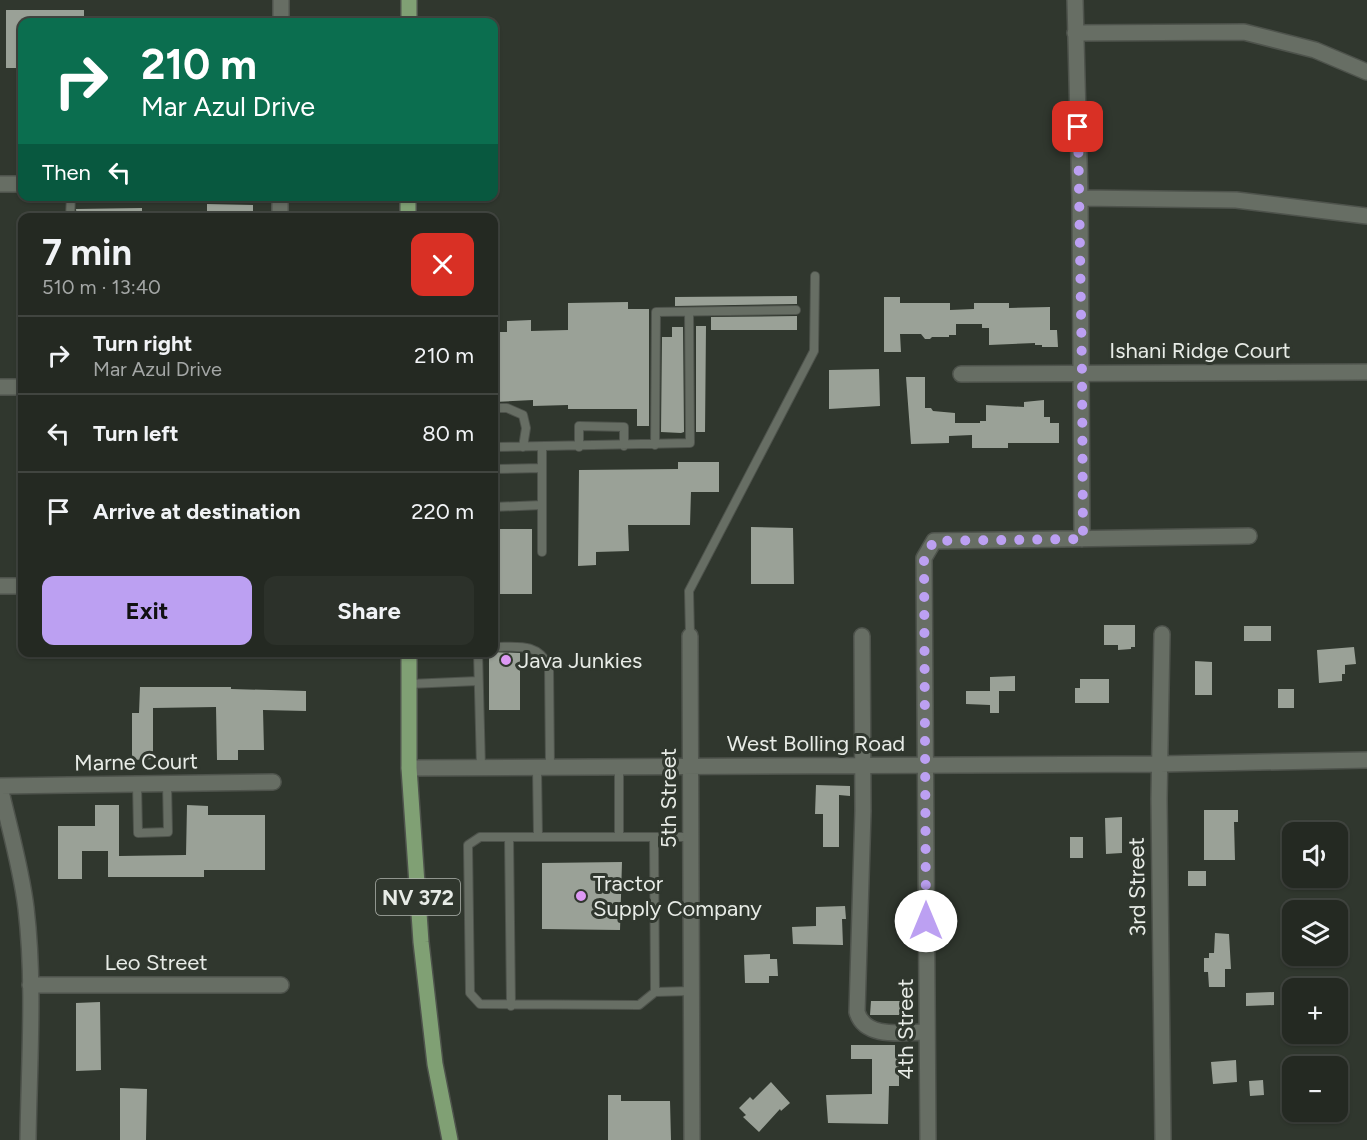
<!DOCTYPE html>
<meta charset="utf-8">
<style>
:root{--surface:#242922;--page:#2c312a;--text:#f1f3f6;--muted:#a3a6a5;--line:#414540;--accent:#bca0f2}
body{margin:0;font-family:Figtree,sans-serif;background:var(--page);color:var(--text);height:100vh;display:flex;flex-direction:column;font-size:22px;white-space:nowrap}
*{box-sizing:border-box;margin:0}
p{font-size:20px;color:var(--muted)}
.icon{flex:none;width:33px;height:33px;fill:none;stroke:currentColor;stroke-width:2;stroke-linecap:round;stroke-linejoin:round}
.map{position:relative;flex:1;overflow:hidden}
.details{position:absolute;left:18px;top:213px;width:480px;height:444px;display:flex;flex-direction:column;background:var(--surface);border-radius:12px;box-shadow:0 2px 4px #0004,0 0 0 2px var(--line)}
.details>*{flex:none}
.hud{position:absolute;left:18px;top:18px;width:480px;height:183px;border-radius:12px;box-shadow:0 2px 4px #0004,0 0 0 2px var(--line);background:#0b6e4f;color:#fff;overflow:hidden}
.buttons{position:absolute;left:1282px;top:822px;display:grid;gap:12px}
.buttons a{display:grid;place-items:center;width:66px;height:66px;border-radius:12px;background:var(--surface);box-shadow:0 2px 4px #0004,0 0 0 2px var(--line);font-size:30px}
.pin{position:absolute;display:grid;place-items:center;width:51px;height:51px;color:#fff;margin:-26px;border-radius:12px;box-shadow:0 3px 9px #0006}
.me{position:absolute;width:66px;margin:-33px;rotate:0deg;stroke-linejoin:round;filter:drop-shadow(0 0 4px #0008)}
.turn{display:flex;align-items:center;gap:21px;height:126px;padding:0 24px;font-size:27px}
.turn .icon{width:78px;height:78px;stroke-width:2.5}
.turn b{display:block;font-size:42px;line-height:51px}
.then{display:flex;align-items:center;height:57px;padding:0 24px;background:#0003;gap:12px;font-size:22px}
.round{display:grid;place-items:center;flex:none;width:63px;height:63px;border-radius:12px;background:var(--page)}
.overview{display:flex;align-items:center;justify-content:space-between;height:102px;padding:0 24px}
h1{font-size:36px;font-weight:700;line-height:45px}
.button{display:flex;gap:12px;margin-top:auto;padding:12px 24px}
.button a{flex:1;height:69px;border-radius:12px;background:var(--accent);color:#111;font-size:24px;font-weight:700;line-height:69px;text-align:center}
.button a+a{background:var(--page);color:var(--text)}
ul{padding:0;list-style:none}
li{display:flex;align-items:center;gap:18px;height:78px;padding:0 24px;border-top:2px solid var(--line)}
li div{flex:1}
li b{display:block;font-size:22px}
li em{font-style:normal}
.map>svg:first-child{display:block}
</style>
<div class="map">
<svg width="1367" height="1140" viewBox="0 0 1367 1140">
<rect width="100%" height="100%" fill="#30372e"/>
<path fill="#9aa197" d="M6,10H84V22H22V68H6Z
M207,204L253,205V218H207Z
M142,208V218H77L76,209Z
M797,296V304L675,306V297Z
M884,297H900V303H950V310L974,309V303H1009V308L1050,307V330H1057L1058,347H1042V345H1035V343L989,345V328H982V324H956V335H949V337H932L930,339H925L921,334H900L901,352H884Z
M628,302V309H649V426H637V409H568V405L533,406V400L494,402V332H507V321L531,320V331L568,330V303Z
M797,316V330H711V317Z
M696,326H706L705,432H696Z
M672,327H683L684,432L681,433L661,432L662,337H672Z
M879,369L880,406L829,409V370Z
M906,377H925V408H931L933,411L955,413V423H980V421H986V405L1024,407V402L1044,400V417H1050V423H1059V443H1008V448H972V435L949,436V443L911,444Z
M678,462H719V492H691L690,525H628L629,551L596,552V565L578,566L579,470L678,469Z
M751,527L793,528L794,584H751Z
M500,529H532V594H500Z
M1104,625H1135V647H1131V649L1118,650V645H1104Z
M1244,626H1271V641H1244Z
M1354,647L1356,664L1345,665V674H1342V681L1319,683L1317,650Z
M489,652L520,653V710H489Z
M1195,661L1212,662V695H1195Z
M1015,676V691H999V713H990V705L966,704V691H990V677Z
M1080,679H1109V703H1075V688H1080Z
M140,687H231V689L306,691V711L263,710L264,750H238V760H217L216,707L153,708V759L132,760V713H139Z
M1278,689H1294V708H1278Z
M816,785L850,786V796L839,795V847H823V814H815Z
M95,805H119V856L186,855L187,805L208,806V815H265V870H204V877H108V851H82V879H58V826H95Z
M1204,810H1238V822H1234L1235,860H1204Z
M1122,817V853L1106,854L1105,818Z
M1070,837H1083V858H1070Z
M622,862L620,930L542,929V863Z
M1188,871H1206V886H1188Z
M845,906L846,919H842L843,945L793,944L792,927L816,926V907Z
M1215,933L1229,934L1231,969H1225V987H1209L1208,972H1204V958H1209V953H1214Z
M770,954V959H777L778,976H769V983H745L744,955Z
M1274,992V1005L1246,1006V993Z
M871,1001H903V1015H870Z
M100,1002L101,1070L76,1071V1003Z
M851,1045H895V1056H899V1086H889L888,1124L828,1123L826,1095L872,1094V1059H851Z
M1236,1060L1237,1082L1213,1084L1211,1062Z
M1263,1080L1264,1095L1250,1096L1249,1081Z
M771,1082L790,1103L781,1111L780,1109L759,1132L743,1117L746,1115L739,1108L750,1097L753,1100Z
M120,1088L147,1089L146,1140H120Z
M608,1095H621V1101H670L671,1140H608Z"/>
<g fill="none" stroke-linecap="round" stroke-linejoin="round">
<g stroke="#4e534c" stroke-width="10">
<path id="service" d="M70,218L71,196
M494,408H507L523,415L526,428L523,447
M655,445L656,312L796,310
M494,447L690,443L689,312
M579,447V426L624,427V446
M494,469L542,468
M494,507L542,505
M542,552V447
M690,636L689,591L814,351L815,276
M494,647C517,647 537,642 549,666L550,768
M478,652L481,768
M409,684L478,681
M619,767V837
M537,768L538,837H480L468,845L470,993L480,1004L639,1005L655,992L691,991
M137,784L138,833L168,832L167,784
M509,837L511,1006
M538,837H654
M655,992L654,837H690"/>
</g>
<g stroke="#4e534c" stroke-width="18">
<path id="minor" d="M1075,0L1080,198L1082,539
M281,22V0
M1075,33L1244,32L1315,50L1367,72
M0,184H22
M280,196V218
M1080,198L1236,200L1367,216
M961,374L1367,372
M0,387H22
M0,586H22
M1162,634L1159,799L1163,1140
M690,636L692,1140
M862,636L863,811L857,1012C865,1040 905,1032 927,1032
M409,768L1160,764L1367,760
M0,786L273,782
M0,787C9,827 21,867 26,908C35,984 29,1063 28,1140
M30,985H281
M928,1140L924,558L934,541L1249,536"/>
</g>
<g stroke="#4e534c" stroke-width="18">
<path id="primary" d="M409,22V0
M408,218V196
M409,652V768L421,942L435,1064L450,1140"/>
</g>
<use href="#service" stroke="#676e64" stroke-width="8"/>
<use href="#minor" stroke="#676e64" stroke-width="15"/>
<use href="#primary" stroke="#80a074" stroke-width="15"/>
</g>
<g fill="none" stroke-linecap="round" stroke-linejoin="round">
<path stroke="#bca0f2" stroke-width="10" stroke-dasharray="0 18" d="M926,921L924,558L934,541L1083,539L1082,373L1078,127"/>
</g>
<g fill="#dd99f4" stroke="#30372e" stroke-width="2">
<circle cx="506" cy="660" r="6"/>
<circle cx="581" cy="896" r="6"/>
</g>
<g text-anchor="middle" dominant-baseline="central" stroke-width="6" stroke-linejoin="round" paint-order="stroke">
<rect fill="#30372e" stroke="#b0b5af" stroke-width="1.5" x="376" y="879" width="84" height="36" rx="4.5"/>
<g font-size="21" font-weight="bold" fill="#e7ebe6">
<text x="418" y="897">NV 372</text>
</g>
<g font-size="22" fill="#e7ebe6" stroke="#30372e">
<text x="1200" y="350">Ishani Ridge Court</text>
<text x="816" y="743">West Bolling Road</text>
<text transform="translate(136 762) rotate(-1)">Marne Court</text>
<text transform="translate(668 798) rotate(-90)">5th Street</text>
<text transform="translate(1137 887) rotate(-91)">3rd Street</text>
<text x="156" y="962">Leo Street</text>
<text transform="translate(905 1029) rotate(-90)">4th Street</text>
</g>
<g font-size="22" fill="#e7ebe6" stroke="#30372e" text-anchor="start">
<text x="518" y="660">Java Junkies</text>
<text x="593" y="883">Tractor<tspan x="593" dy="25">Supply Company</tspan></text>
</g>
</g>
</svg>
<div class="buttons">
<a><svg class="icon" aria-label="sound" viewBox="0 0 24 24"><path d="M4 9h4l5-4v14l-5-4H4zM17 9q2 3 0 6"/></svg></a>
<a><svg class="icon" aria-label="layers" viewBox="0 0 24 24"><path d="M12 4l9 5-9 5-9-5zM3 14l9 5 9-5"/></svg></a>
<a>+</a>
<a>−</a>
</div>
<div class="pin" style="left:1078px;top:127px;background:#d93025"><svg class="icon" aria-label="arrive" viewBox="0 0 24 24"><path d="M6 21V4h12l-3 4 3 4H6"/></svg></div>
<svg class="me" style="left:926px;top:921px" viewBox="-20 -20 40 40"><circle r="19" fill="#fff"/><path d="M0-13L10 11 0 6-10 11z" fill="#bca0f2"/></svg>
<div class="hud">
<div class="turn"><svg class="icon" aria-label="right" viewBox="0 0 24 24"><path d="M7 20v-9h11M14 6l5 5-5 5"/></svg><div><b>210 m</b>Mar Azul Drive</div></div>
<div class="then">Then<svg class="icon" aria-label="left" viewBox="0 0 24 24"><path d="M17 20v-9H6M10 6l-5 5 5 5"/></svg></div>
</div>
<section class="details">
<div class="overview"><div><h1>7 min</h1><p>510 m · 13:40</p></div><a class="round" style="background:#d93025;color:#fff"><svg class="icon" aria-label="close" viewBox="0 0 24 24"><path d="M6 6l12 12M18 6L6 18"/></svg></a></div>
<ul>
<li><svg class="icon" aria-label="right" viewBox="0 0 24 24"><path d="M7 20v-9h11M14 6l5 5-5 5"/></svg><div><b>Turn right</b><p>Mar Azul Drive</p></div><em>210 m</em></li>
<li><svg class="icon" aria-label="left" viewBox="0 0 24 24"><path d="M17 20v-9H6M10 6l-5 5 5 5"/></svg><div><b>Turn left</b></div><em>80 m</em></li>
<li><svg class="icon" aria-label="arrive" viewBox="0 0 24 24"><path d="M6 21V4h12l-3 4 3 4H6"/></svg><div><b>Arrive at destination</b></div><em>220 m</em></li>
</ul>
<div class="button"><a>Exit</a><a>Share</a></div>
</section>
</div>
